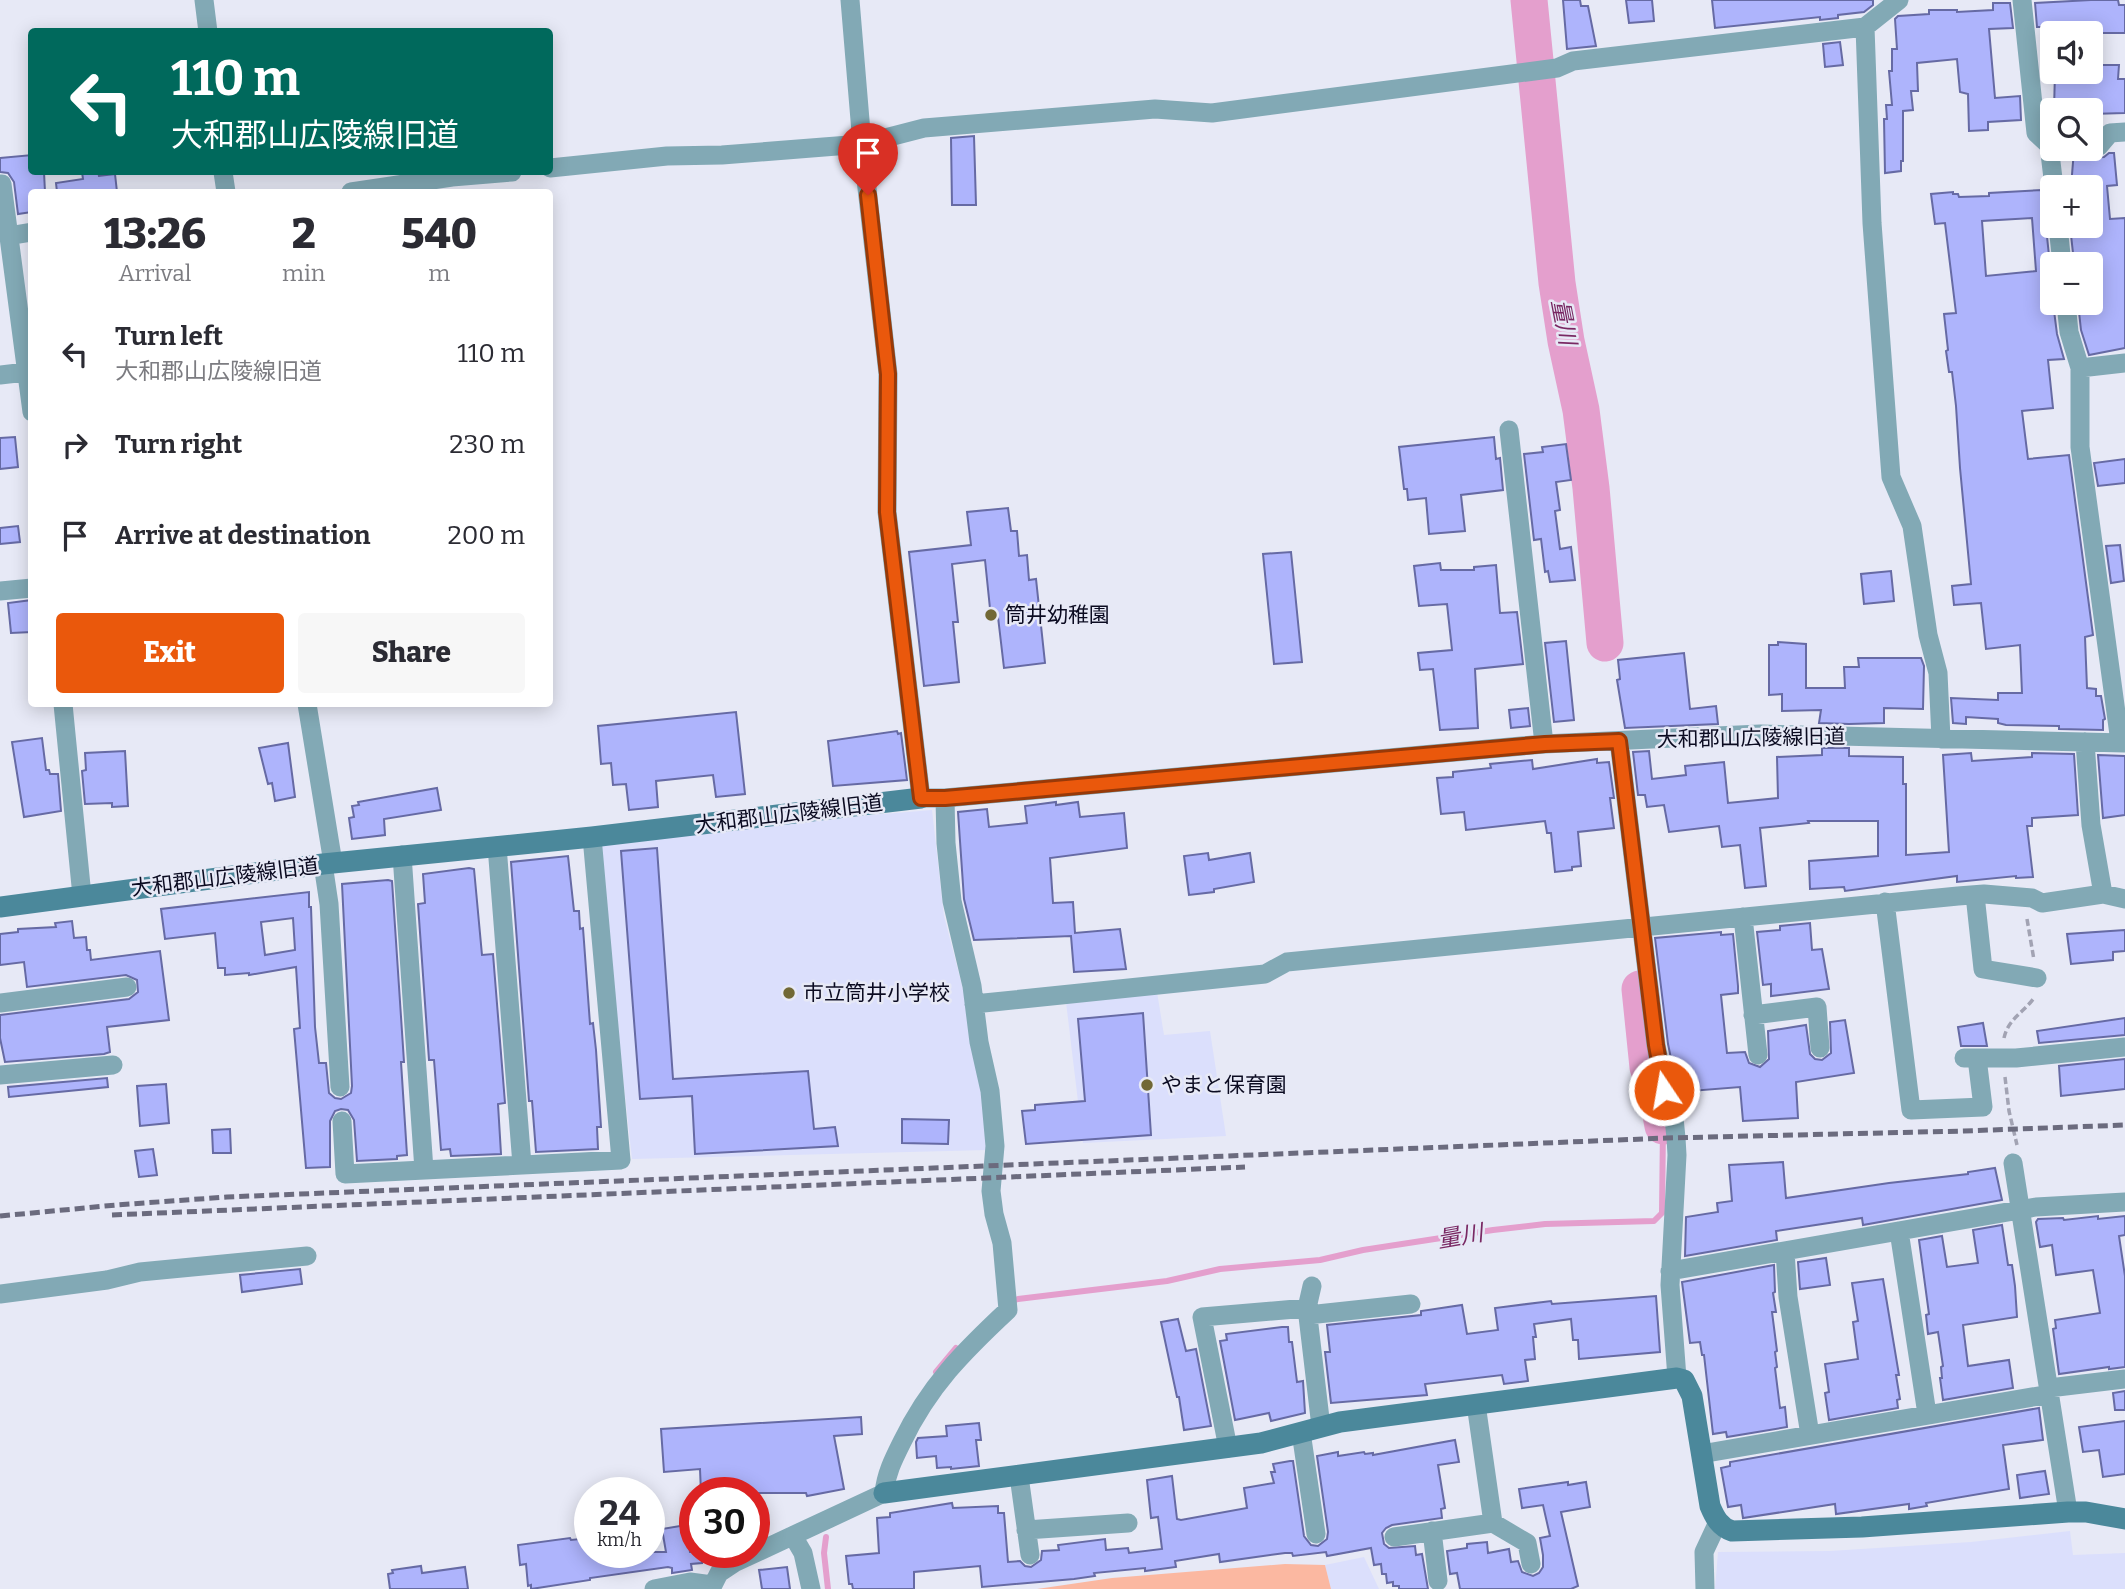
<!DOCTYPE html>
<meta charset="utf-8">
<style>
:root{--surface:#fff;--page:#f7f7f7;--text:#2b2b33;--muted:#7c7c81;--accent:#ea580c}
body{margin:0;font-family:Bitter,"Noto Sans JP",serif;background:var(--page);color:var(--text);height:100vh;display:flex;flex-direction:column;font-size:26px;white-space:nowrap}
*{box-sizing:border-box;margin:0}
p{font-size:23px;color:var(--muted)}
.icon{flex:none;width:38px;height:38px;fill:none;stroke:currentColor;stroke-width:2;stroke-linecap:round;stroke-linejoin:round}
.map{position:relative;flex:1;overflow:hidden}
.details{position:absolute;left:28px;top:189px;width:525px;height:518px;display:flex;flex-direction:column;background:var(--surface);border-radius:7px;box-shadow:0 4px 18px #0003}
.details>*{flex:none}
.guide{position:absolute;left:28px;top:28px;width:525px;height:147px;border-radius:7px;box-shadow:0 4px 18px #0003;background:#00695c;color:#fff;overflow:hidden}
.tools{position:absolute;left:2040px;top:21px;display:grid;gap:14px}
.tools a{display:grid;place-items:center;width:63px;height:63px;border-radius:7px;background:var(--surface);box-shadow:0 4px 18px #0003;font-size:35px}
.speed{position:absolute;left:574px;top:1477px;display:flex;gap:14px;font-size:35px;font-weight:700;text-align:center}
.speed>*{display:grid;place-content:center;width:91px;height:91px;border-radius:50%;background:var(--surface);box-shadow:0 4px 18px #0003;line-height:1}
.speed small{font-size:18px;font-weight:400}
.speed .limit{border:10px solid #d22;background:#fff;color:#111}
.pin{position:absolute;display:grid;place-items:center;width:60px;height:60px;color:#fff;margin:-72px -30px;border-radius:50% 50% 50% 0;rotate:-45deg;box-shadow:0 0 7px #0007}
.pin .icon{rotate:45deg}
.me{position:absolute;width:77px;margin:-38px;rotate:348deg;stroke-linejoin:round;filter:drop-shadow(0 0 5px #0008)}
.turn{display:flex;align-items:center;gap:24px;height:147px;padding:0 28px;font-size:32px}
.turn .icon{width:91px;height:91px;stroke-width:2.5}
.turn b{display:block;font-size:49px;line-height:60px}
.eta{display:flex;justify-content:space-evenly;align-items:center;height:119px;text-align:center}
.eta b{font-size:42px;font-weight:800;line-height:49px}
.primary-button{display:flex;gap:14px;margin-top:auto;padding:14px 28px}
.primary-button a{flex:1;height:80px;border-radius:7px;background:var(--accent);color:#fff;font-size:28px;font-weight:800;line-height:80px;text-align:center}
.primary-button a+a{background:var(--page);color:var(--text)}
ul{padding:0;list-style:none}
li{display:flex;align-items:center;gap:21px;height:91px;padding:0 28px}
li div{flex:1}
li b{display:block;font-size:26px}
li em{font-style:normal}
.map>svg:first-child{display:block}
</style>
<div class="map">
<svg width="2125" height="1589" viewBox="0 0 2125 1589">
<rect width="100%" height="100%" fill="#e7e9f6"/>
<path fill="#dbdffc" d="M932,810L944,916L984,1070L987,1150L632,1159L598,848L603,837Z
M1157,992L1164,1035L1210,1031L1226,1136L1083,1143L1066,1002Z
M2070,1531L2073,1555L2125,1553V1589H1715L1718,1552L1830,1551L1971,1542Z
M1364,1557L1379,1589H1331L1325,1565Z"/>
<path fill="#fbb8a1" d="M1285,1564L1325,1565L1331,1589H1037L1112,1578Z"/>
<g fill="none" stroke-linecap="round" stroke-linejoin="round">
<path stroke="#e49fcd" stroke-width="6" d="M1009,1302L1018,1299L1167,1281L1220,1269L1320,1260L1363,1250L1493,1230L1545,1224L1654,1221L1662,1213L1663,1126
M936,1372L956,1348
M826,1537L824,1553L828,1589"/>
<path stroke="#e49fcd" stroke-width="37" d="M1529,0L1557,283L1566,341L1581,410L1591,488L1605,643
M1640,989L1648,1067L1658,1099L1663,1126"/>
</g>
<path fill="#aeb4fc" stroke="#666aa4" stroke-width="2" fill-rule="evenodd" d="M1563,0H1580L1581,6H1588L1596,46L1567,49Z
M1626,0H1652L1654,21L1629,23Z
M1712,0H1873V5L1864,12L1838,15V18L1820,20V17L1715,28Z
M2091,0H2118L2119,5H2125V33H2047V27H2037L2035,3Z
M1993,3H2010L2013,28L1989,29L1995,98L2020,96L2021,120L1988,122V130L1969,131L1968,94L1960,92L1957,59L1917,63L1918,91H1911L1913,110L1903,111V161H1901V171L1885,173L1884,119H1887L1886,105H1892L1889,71H1892V49H1897L1895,19L1898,16L1929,14V10H1957V12L1993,10Z
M1840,42L1843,65L1825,67L1823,44Z
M2091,65H2119L2118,79H2125V113L2091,114V110H2054L2055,72H2091Z
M974,136L976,205H952L951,138Z
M2074,150L2080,151L2084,156L2091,158L2104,157L2109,153H2114L2117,185L2107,186L2110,219L2125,218V348L2089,355L2081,330L2078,303H2091V261L2074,262L2070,226H2091V187H2071Z
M32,155V172H44L45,192H32V212L18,214L14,182L8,173L0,172V158Z
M82,172H98L99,176L115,174L117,192H57L56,183L83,179Z
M2042,190L2047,197L2049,218L2046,227L2050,265L2053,272V303L2057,334L2064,359L2048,360L2053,408L2022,411L2028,459L2069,455L2093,635L2085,637L2087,688L2096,689V696H2101L2105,719L2103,720V730L2059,729V726L2006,725L1998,723V719L1966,717V724L1953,723L1951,698L1998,700V693H2022L2020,645L1986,649L1981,603L1954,605L1952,586L1971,584L1960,468L1956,406L1952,372H1949L1946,351L1948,350L1944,314L1956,313L1945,223L1935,224L1931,194L1953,192V194H1958L1959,197L1989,196V193ZM2032,218L2036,271L1986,276L1982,221Z
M15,437L18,467L0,469V438Z
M1494,437L1496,459L1500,458L1503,490L1461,495L1465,531L1429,534L1426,498L1408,500L1407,489H1404L1399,447Z
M1566,444L1571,480L1556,482L1560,510L1555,511L1560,549L1571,547L1575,580L1550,582L1548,571L1545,572L1541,539L1534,540L1524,454L1543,452L1542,447Z
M2125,459V483L2098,486L2094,463Z
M1008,508L1011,531H1017L1019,556L1027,555L1029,580L1036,579L1045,663L1004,668L998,617L991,618L985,560L952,564L958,622H953L959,682L924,686L909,552L971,545L967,512Z
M18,526L20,542L0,544V528Z
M2120,545L2124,581L2111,583L2106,546Z
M1291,552L1302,662L1274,664L1263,554Z
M1440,563L1441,570H1474V567L1496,565L1500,613L1517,612L1523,664L1475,669L1478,728L1440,730L1433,669L1420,670L1418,653L1452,650L1447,604L1419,606L1414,566Z
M1891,571L1894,601L1864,604L1861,574Z
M32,600V632L11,633L8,603Z
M1566,641L1574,720L1554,722L1545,643Z
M1778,642L1806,644V688H1845L1844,667H1859L1858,658H1921L1924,666L1923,709L1884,708V723L1849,724L1819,723L1821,710L1782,711V694L1769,695V645H1778Z
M1684,653L1690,709L1716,706L1718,724L1625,728L1617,680L1620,679L1618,660Z
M1528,708L1530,726L1511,728L1509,710Z
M736,712L745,794L716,797L713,775L656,781L658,807L629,810L626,784L613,785L611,763L601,764L598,726Z
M897,731L898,734L901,733L907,780L833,786L828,741Z
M42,738L46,770H49L50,774H58L61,811L24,817L12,742Z
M288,743L295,797L275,801L272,783L268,784L259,748Z
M1822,748H1849V756L1903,757V784H1906V855L1949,852L1943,755L1971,753L1972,761L2032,757V753L2074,754L2078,815L2032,818V826H2027L2033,877L2016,878V876L1957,882V876L1845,891L1844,887L1810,889L1809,861L1878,856V821H1808L1809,823L1760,828L1766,886L1745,888L1740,845L1722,847L1719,826L1669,832L1664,805L1647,807L1645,795H1638L1633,752L1649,751L1652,779L1686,775L1685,766L1724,762L1728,803L1778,798L1777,757L1822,755Z
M125,751L128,806L112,807V803L85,804L82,771L86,770L85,753Z
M2098,755L2125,756V815L2103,818Z
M1597,759V763L1609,762L1614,798H1610L1614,828L1578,832L1581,866L1572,867V870L1555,872L1551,833H1547L1545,821L1466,830L1464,812L1441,814L1437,778L1453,777V772L1491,768L1490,764L1532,760L1533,769Z
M437,788L441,810L384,819L385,835L352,839L349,818L354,817L352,806L359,805L358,802Z
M1056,802V805L1078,802L1080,817L1124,813L1127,848L1050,858L1053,903L1073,902L1075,933L1120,929L1126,969L1074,972L1071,936L974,940L964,899L958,812L987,809L989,827L1027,823L1025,806Z
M657,848L673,1079L808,1071L814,1129L835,1127L838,1146L695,1154L692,1096L640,1099L621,851Z
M1208,853L1209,860L1250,853L1254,882L1214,889V892L1189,895L1184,856Z
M568,856L574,911H579L580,929L583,928L590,1024L593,1023L596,1050L601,1127H597L598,1149L536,1152L532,1101H529L511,862Z
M469,868L474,869L482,955L493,954L505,1103L498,1104L501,1154L451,1156L450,1149L441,1150L434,1060H429L418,904L425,903L423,874Z
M388,880L392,881L404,1062H401L407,1155L397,1156V1159L357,1161L354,1120L348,1110L341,1109L335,1111L330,1121V1167L306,1168L294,1029L300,1028L296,967L249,975V973L225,975V968H218L215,933L165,939L161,909L309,892V907H311L315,1027L319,1063H326L329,1093L335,1098L341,1099L351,1093L352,1086L342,884ZM293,918L295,950L265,955L261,922Z
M72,921L74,938L86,937L87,950H90L91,960L160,951L169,1020L107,1027L110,1052L104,1054L5,1062L0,1038V1015L129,999L138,992L137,980L126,975L27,987L24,962L0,965V934L18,932V929L56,927L55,923Z
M1810,923L1812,950L1822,949L1829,989L1771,996V984L1763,985L1757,932L1780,930V926Z
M2125,930V951L2113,952V960L2071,964L2067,934Z
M1721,932V935L1733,934L1738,986V993L1721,995L1727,1053L1745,1052L1749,1063L1760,1067L1769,1059L1768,1031L1806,1025L1810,1054L1815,1059L1822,1060L1831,1053L1830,1022L1845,1020L1854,1073L1796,1082L1798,1118L1743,1121L1740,1087L1678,1092L1668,1044L1655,938Z
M1143,1013L1151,1135L1026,1144L1022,1111L1035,1110V1105L1085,1101L1078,1019Z
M2125,1018V1035L2039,1043L2037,1031Z
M1983,1023L1987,1046H1961L1958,1027Z
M2125,1059V1089L2061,1096L2059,1066Z
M107,1078L108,1087L9,1097L8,1087Z
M166,1084L169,1123L140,1126L137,1086Z
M902,1119L949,1120L948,1144L902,1143Z
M230,1129L231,1153H213L212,1130Z
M153,1149L157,1175L139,1177L135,1151Z
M1783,1162L1786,1198L1889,1183L1968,1174V1172L1995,1168L2002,1200L1863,1225L1862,1218L1776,1231L1777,1240L1685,1256L1686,1217L1718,1212L1717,1203L1732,1201L1729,1165Z
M2098,1216V1219L2125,1216V1235L2119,1236L2125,1276V1367L2109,1369V1367L2059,1374L2053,1329L2056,1328L2055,1320L2100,1313L2093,1270L2056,1275L2052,1245L2040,1247L2036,1222L2038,1219L2063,1218L2064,1220Z
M2002,1225L2008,1265H2012L2015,1286L2017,1317L1963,1325L1968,1366L2009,1360L2013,1388L1943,1400L1940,1378H1942L1941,1367L1943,1366L1938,1332L1928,1334L1926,1315L1929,1314L1919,1240L1942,1236L1947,1267L1978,1263L1973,1230Z
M1826,1258L1830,1285L1800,1289L1798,1262Z
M1774,1265L1775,1292L1773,1293L1776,1312H1772L1777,1351L1775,1352L1777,1367L1775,1368L1780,1408L1785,1407L1787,1427L1727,1437L1726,1432L1713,1434L1704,1355H1702L1700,1342L1690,1343L1682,1282Z
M300,1269L302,1284L242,1292L240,1275Z
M1883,1279L1899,1375H1896L1900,1399L1897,1400L1898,1408L1829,1420L1825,1393L1829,1392L1825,1364L1858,1359L1853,1322L1858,1321L1852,1283Z
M1656,1296L1660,1352L1579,1359L1578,1340H1573L1571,1319L1534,1324L1536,1337H1533L1535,1359L1525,1360L1528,1381L1504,1384L1502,1375L1425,1384L1427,1395L1331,1403L1325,1352H1330L1327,1325L1421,1315V1311L1462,1305L1467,1334L1498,1330L1495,1308L1551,1301L1552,1304Z
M1178,1319L1186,1351L1196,1349L1211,1426L1184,1430L1179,1397H1177L1161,1322Z
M1282,1327H1288L1289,1342H1292L1297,1382L1303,1381L1305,1413L1271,1421L1269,1413L1235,1420L1220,1341L1227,1340L1226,1334Z
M2125,1391V1410H2115L2113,1393Z
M2039,1408L2043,1440L2003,1445L2009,1489L1926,1503L1927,1506L1909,1509V1504L1836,1514L1835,1504L1743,1518L1741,1505L1728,1507L1721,1468L1730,1466V1462Z
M861,1417L862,1434L834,1436L844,1489L807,1496L806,1493H701L700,1469L664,1472L661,1429Z
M2125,1421V1474L2103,1477L2099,1450L2083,1452L2079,1427Z
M979,1423L981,1440H976L979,1466L951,1469V1467L937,1468L936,1456L917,1458L916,1442L918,1438L947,1436L946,1426Z
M1455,1440L1459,1462L1438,1465L1445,1508L1441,1509L1442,1518L1392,1525L1386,1528L1382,1533L1384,1544L1389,1548L1415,1546L1416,1555L1422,1554L1428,1589H1399V1586H1393V1582L1387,1583L1386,1574H1382L1381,1564L1374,1565L1371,1548L1327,1556L1326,1552L1293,1556L1292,1553H1285L1220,1562L1219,1554L1175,1561L1176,1567L1145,1571V1568L1094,1573L1095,1576L1074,1579L982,1587L980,1566L914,1572V1589H853L852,1584H849L846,1556L879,1553L877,1518L890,1517V1513L952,1503L953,1508L998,1506V1513H1004L1008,1562L1020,1561L1025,1566L1031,1567L1041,1560L1042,1551L1059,1550L1058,1545L1105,1539L1106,1550L1128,1548L1129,1553L1162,1549L1158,1517L1151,1518L1147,1480L1172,1476L1177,1519L1181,1520L1247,1508L1244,1488L1274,1483L1271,1472H1275L1273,1464L1290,1461H1293L1304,1536L1311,1545L1318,1546L1327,1539L1328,1532L1317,1456L1338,1452V1456L1364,1452L1365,1454L1373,1453V1455Z
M2045,1471L2049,1494L2020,1498L2017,1475Z
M1568,1482V1485L1586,1482L1590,1507L1561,1512L1578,1586L1571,1589H1460L1457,1573L1450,1574L1447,1551L1467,1548V1544L1487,1542L1488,1553L1509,1549L1511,1562L1518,1561L1522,1572L1533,1576L1539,1573L1543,1567V1555L1540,1538L1550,1536L1543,1505L1522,1508L1519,1489Z
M686,1525L690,1552H701L702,1563L691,1564L692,1570L672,1573V1568L668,1567L590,1578V1580L531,1589V1585L528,1586L526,1564L520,1565L518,1545L570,1538L571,1540L590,1538V1552H666L662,1529Z
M421,1566L422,1573L465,1567L468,1589H390L388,1574L393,1573L392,1570Z
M787,1567L790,1589H762L759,1570Z"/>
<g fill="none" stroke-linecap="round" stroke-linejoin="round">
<path stroke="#a2a3b3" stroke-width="3.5" stroke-dasharray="7 3.5" stroke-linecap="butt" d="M2027,919L2034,960
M2004,1038C2008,1019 2023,1013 2034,998
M2005,1077L2009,1111L2017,1145"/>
<path stroke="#82a9b5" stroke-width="19" d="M204,0L208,32
M850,0L862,144L888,374L887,512L921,798H945L1544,744L1760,734L2125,743
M2022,0L2036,133L2049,145L2054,187
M1865,27L1872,223L1891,477L1912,526L1928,635L1938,673L1941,739
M2091,146H2099L2110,133L2125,132
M550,168L667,156L722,155L862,144L924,128L1155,109L1212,113L1557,68L1573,61L1865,27L1899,0
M223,172L226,192
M0,184H2L32,412
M351,192L452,177L512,172
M2058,226L2062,264
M8,236L32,232
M2066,303L2069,332L2080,368V447L2120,742
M2080,368L2125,363
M0,375L26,372
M1509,430L1544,744
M0,591L32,588
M63,704L82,896
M307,704L333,863
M1619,741L1656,1045L1664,1090L1674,1118L1676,1138L1677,1155L1670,1285L1677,1378
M2085,742L2091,825L2103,894
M497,846L522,1165
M402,855L424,1170
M323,864L329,904L340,1087
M1975,895L1983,969L2037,978
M1885,902L1911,1110L1983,1107L1977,1058
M1743,917L1758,1055
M0,1003L127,987
M974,1004L1265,974L1287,962L1958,896L1984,894L2032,898L2042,903L2103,894L2125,899
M1753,1015L1817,1007L1820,1048
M1964,1058H2016L2125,1047
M0,1075L113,1065
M342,1121L345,1174L621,1160L592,837
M2013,1163L2068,1512
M1899,1231L1927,1414
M1785,1251L1788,1297L1810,1435
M1670,1271L2036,1207L2125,1202
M1312,1286L1307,1308L1321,1427
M0,1294L107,1280L140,1272L307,1256
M1308,1315L1411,1304
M2049,1388L2125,1379
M1301,1432L1316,1534
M1228,1448L1202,1317L1307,1308
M1701,1454L2050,1394
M1019,1476L1030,1555
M1493,1523L1527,1543L1531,1564
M1026,1530L1128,1523
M1432,1531L1438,1581
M793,1536L803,1553L811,1589
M1394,1537L1493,1523L1476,1404
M654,1589L690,1582L712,1585
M711,1589L719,1573L734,1563L884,1493C886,1474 893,1460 902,1442C929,1386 963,1352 1008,1310L1002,1243L994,1214L991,1191L995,1146L990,1091L979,1042L972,986L952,901L946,843L945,798
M1705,1589L1704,1552L1718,1522"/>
<path stroke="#4b889b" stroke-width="21" d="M0,907L323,864L592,837L921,798
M884,1493L1261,1443L1340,1422L1677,1378L1684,1380L1692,1396L1710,1506C1715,1518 1720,1527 1732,1531L1862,1527L2068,1512H2086L2125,1519"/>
<path stroke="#6b6b7e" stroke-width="5" stroke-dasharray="10 5" stroke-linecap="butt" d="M112,1215L1245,1167
M0,1216L116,1205L227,1197L1667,1138L1964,1131L2125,1125"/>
</g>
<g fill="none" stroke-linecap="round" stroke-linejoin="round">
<g stroke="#983908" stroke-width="18">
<path id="route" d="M868,195L888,374L887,512L921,798H945L1545,744L1619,741L1656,1045L1664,1090"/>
</g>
<use href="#route" stroke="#ea580c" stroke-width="12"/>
</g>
<g fill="#716835" stroke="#e7e9f6" stroke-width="2.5">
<circle cx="991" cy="615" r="7"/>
<circle cx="789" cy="993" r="7"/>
<circle cx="1147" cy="1085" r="7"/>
</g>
<g text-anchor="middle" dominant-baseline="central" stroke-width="5" stroke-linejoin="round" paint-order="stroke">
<g font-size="21" fill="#0b0b21" stroke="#e7e9f6" text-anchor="start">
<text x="1005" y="615">筒井幼稚園</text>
<text x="803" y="993">市立筒井小学校</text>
<text x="1161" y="1085">やまと保育園</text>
</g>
<g font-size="21" fill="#0b0b21" stroke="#e7e9f6">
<text transform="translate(1751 738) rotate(-1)">大和郡山広陵線旧道</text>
<text transform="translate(789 814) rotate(-7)">大和郡山広陵線旧道</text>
<text transform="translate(225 877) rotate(-7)">大和郡山広陵線旧道</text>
</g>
<g font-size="23" font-style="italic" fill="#792863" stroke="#e7e9f6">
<text transform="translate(1564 322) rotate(79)">量川</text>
<text transform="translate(1460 1236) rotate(-10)">量川</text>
</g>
</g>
</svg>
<div class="tools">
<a><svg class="icon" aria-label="sound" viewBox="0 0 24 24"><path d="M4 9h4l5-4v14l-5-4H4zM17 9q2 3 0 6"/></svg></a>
<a><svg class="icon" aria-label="search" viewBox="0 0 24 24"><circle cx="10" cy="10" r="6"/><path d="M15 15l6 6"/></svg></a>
<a>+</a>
<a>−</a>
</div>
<div class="speed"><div>24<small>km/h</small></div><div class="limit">30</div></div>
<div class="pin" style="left:868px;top:195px;background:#d93025"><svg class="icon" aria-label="arrive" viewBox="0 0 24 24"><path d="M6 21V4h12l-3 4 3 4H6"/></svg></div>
<svg class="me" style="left:1664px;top:1090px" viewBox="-20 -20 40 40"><circle r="17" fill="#ea580c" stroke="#fff" stroke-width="3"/><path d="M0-11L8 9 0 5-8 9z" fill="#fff"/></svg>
<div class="guide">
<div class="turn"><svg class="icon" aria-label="left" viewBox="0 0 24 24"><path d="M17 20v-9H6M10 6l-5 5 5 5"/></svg><div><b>110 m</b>大和郡山広陵線旧道</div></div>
</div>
<section class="details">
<div class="eta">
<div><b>13:26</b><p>Arrival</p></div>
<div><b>2</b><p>min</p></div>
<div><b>540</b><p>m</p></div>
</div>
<ul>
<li><svg class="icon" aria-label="left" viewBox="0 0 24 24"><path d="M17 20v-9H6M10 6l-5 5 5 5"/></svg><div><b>Turn left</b><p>大和郡山広陵線旧道</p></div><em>110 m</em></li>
<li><svg class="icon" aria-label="right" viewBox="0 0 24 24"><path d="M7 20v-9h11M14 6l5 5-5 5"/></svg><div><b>Turn right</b></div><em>230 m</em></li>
<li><svg class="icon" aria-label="arrive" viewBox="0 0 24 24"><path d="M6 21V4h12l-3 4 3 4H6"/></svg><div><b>Arrive at destination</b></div><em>200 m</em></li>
</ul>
<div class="primary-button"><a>Exit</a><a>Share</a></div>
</section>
</div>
